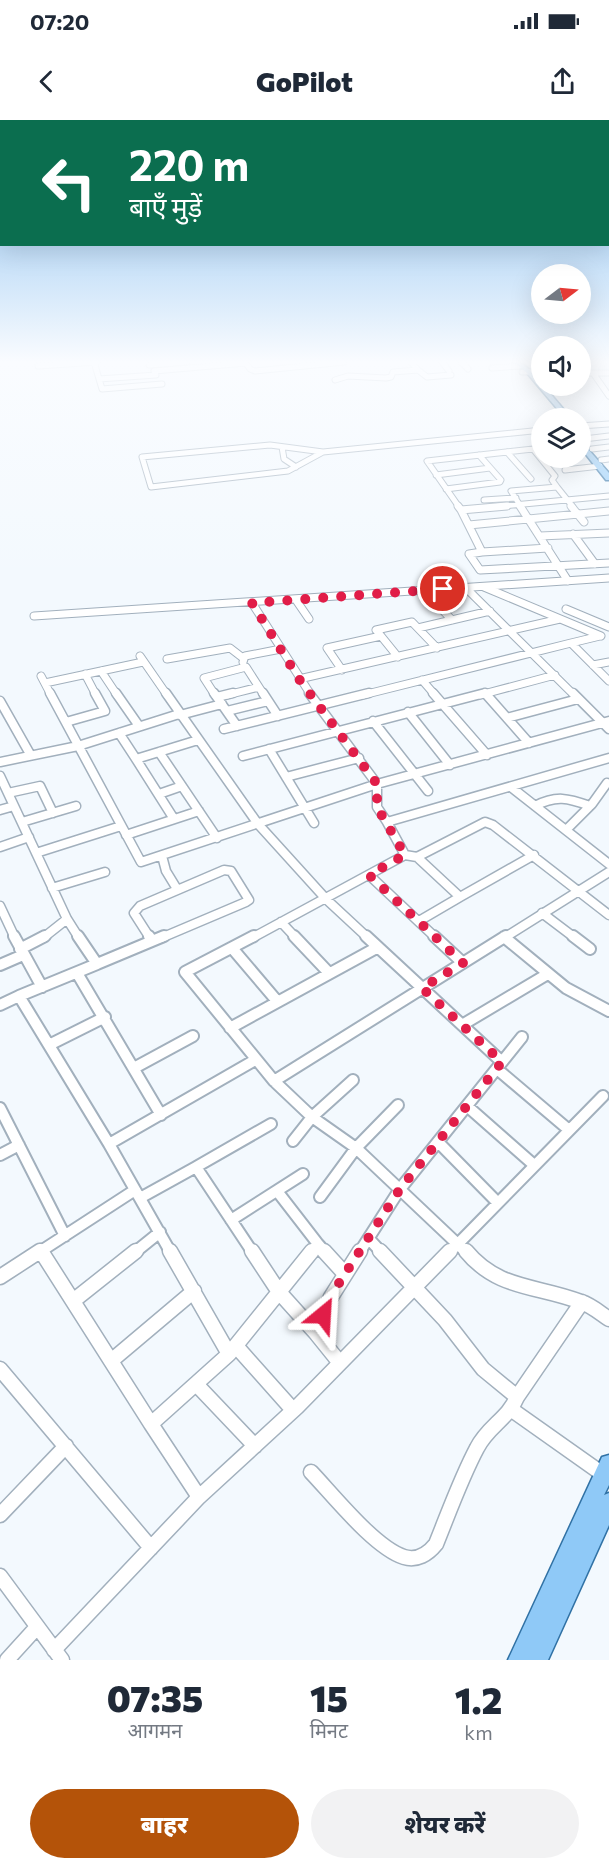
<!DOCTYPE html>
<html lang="hi">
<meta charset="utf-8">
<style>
:root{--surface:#fff;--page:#f2f2f3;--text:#1f2937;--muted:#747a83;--accent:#b45309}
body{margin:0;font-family:Commissioner,"Noto Sans Devanagari",sans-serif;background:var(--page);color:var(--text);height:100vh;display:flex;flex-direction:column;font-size:22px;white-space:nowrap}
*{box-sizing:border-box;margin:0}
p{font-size:20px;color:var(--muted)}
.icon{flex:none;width:33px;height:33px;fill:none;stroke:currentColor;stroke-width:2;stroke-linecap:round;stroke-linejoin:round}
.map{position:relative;height:1540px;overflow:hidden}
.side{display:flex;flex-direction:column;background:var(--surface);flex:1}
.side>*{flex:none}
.hud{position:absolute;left:0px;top:0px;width:609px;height:126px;box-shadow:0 6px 24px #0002;background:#0b6e4f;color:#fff;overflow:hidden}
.needle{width:39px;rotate:74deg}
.controls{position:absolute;left:531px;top:144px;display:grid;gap:12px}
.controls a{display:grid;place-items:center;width:60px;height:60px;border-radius:50%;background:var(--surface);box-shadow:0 6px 24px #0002;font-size:30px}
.pin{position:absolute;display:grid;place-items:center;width:51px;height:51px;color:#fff;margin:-26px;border:3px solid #fff;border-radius:50%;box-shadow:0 2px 6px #0007}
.me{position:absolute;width:66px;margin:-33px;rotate:27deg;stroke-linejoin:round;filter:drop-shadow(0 0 4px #0008)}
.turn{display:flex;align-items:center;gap:21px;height:126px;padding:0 30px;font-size:27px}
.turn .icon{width:78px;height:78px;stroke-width:2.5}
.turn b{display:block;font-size:42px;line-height:51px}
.eta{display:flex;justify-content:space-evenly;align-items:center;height:102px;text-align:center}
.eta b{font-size:36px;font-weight:800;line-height:42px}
.button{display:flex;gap:12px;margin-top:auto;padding:12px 30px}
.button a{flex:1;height:69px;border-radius:36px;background:var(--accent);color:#fff;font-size:24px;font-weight:800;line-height:69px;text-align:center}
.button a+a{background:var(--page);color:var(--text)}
.status{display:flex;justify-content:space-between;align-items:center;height:42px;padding:0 30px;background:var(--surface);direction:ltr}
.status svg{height:16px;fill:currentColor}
header{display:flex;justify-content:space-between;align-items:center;height:78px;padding:0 30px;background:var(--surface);font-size:27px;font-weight:800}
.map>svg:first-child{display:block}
</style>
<div class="status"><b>07:20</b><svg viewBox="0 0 49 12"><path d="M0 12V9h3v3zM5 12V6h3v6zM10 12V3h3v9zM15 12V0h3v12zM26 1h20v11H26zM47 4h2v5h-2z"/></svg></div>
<header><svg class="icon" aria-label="back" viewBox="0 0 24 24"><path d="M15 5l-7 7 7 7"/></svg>GoPilot<svg class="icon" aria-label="share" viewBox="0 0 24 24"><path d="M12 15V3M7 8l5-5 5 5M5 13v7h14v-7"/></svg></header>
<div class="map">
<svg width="609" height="1540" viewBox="0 0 609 1540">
<rect width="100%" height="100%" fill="#f3f9fe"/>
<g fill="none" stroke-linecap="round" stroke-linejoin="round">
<g stroke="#a2b0bd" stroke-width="7">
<path id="minor-far4" d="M94,242L102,269L162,264
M245,242L250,249L255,251L344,242
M442,242L449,251
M461,242L468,249
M149,245L187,242
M38,246L97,242
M492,248L520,246
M418,250L427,257L451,255
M154,251L246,243
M522,252H542
M580,253H608
M593,253L609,276
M99,259L156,255
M335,260L348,256L386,258L391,257L393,252L418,250L411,242
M580,306L609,304
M584,319L609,316
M270,325L323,332L288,351L151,367L142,337Z
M282,327L284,339L296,347
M533,329L555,356L552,360L557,367
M592,329L609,327
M323,332L542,310
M507,332L531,359
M601,340L609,339
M565,350L600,346
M436,355L490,348
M446,369L500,362L501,360L479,335
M484,380L516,378
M459,387L427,341L542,328
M491,387L609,376
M521,387L511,371L557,367L573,387"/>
</g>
<g stroke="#a2b0bd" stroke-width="9">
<path id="minor-far3" d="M458,386L461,390
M507,386L461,390L482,432L548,428
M520,386L568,461
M571,386L584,402
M469,405L609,391
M573,414L595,444
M540,416L609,413
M482,432L469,434L480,450L609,443
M484,467L601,516
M466,468L574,575
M431,478L452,500
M296,480L309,499
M252,483L311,575
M566,489L609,507
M34,496L609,458
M418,508L490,491
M381,516L376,510L412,502L437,528
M571,523L600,516
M140,536L167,575
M167,539L230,528L243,538
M243,542L245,536L281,529
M593,545L609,542
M342,550L327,528L381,516L398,537
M101,551L117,575
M85,554L96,575
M41,556L51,575
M299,559L560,499
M422,560L435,575
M45,563L143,542
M215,575L204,558L246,547L264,575
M227,575L259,567
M363,575L571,523L609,561
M480,575L555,555"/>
</g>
<g stroke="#a2b0bd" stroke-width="11">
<path id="minor-far2" d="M50,573L141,742L377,664L609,601
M116,573L139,606
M166,573L258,704L326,779L368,818
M214,573L237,606
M263,573L278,596
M309,573L377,664V687L387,702L609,638
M433,573L487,635
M485,573L529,623
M573,573L609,609
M217,577L233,573
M0,581L30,634
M227,591L268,581
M408,592L450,645
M180,595L222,584
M507,598L578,579
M373,601L428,671
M66,602L105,591L95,573
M224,609L369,573
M119,613L136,639L198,620
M269,629L314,703
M159,632L217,718
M243,636L485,573
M136,639L174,699
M0,642L78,626L179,594
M0,656L67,799L79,818
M286,657L359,638
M511,667L609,744
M8,673L40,666L53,693
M159,674L182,666
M535,686C556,675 568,678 590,686
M0,690L14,686
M22,702L76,686
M566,710L592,684L607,663
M126,715L199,691
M0,727L29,717
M36,733L121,706
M405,735L417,737L485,702L493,705L609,795
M162,736L166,751L177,769
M417,737L460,777L534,735
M369,755L436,818
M52,768L105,752
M0,786L15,818
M542,793L575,818
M419,801L460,777
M281,802L296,818
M43,818L67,799
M150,818L134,793L140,786L224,750L231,751L249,780L246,782L161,818
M252,818L405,735L387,702
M504,818L609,752"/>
</g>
<g stroke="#a2b0bd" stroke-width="14">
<path id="minor-far1" d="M14,816L42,867
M78,816L97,844L164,816
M149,816L152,821
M254,816L185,852L274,961L312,997L356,1028L467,1133
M294,816L329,853
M366,816L502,942
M434,816L463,843
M573,816L590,829
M504,817L566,868L609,891
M232,828L277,881
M20,829L45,816
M97,844L19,876L109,1024L255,940
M0,845L23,835
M77,853L161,995
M0,885L19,876
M462,905L546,855
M230,908L378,827
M49,925L105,897
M134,948L193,916
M497,949L569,1010
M274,961L506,816
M467,986L534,1045
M0,988L65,1116
M293,1021L312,997L353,960
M438,1022L497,1082
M109,1024L171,1133
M0,1035L19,1025
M196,1047L271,1004
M277,1071L318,1124
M320,1077L356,1028L398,985
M140,1078L196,1047L253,1133
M231,1100L303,1054
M369,1119L382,1133
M38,1133L135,1070
M134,1133L160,1112
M311,1133L318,1124L326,1133
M359,1133L400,1069L522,917
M449,1133L603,976"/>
</g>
<g stroke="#a2b0bd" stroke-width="17">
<path id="minor" d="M41,1131L151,1304
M170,1131L229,1234L151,1304L199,1377
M252,1131L279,1172L315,1212
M324,1131L345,1154
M380,1131L445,1200L483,1249L517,1277
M466,1131C498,1170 537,1165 581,1182C591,1185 600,1193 609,1199
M0,1157L40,1131
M73,1181L136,1131
M236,1226L293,1290
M229,1234L312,1131
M111,1241L194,1171
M340,1243L315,1212L331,1177L360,1131
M0,1249L151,1428
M196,1264L255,1326
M512,1290L604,1355
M311,1352C333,1375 375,1428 404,1437C417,1441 428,1434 436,1424C449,1392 461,1358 477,1328C488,1306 508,1299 517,1277L582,1182
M0,1395L66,1326
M0,1456L62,1540
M54,1530L199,1377L297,1287L450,1131
M7,1540L37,1507"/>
</g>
<g stroke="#3172a5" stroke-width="3">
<path id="major" d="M514,242H520L531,251L571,298H565L527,253Z
M580,320L609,353V360H606L580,327Z
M609,1335V1365L604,1375L609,1373V1405L548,1540H508L602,1337Z"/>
</g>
<use href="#minor-far4" stroke="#fff" stroke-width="5"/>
<use href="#minor-far3" stroke="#fff" stroke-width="7"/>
<use href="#minor-far2" stroke="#fff" stroke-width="8"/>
<use href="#minor-far1" stroke="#fff" stroke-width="10"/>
<use href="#minor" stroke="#fff" stroke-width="14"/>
<use href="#major" fill="#8fc9f7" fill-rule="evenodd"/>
</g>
<linearGradient id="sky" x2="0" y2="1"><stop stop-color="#7fbaef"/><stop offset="0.53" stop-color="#fafcff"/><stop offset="1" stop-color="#fafcff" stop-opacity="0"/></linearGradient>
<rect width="609" height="457" fill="url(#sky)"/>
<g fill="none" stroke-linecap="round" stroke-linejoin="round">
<path stroke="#e11d48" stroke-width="10" stroke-dasharray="0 18" d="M323,1195L330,1177L400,1069L502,942L422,868L463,843L369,755L405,735L377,687V664L299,559L252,483L443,469"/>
</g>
</svg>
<div class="controls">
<a><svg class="needle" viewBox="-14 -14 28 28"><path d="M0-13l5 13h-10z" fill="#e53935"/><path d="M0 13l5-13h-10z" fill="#747a83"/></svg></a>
<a><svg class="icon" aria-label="sound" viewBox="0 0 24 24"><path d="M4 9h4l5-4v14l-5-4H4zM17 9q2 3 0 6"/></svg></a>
<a><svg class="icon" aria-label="layers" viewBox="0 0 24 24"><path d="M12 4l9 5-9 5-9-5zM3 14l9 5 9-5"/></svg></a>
</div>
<div class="pin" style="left:443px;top:469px;background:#d93025"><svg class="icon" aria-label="arrive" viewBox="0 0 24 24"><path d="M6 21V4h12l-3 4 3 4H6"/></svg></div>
<svg class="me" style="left:323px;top:1195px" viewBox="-20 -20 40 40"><path d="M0-17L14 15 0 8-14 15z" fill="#e11d48" stroke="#fff" stroke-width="4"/></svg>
<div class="hud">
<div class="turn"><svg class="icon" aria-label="left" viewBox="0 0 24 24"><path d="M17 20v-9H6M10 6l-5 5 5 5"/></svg><div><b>220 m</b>बाएँ मुड़ें</div></div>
</div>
</div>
<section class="side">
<div class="eta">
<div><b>07:35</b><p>आगमन</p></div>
<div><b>15</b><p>मिनट</p></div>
<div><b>1.2</b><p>km</p></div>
</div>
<div class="button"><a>बाहर</a><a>शेयर करें</a></div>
</section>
